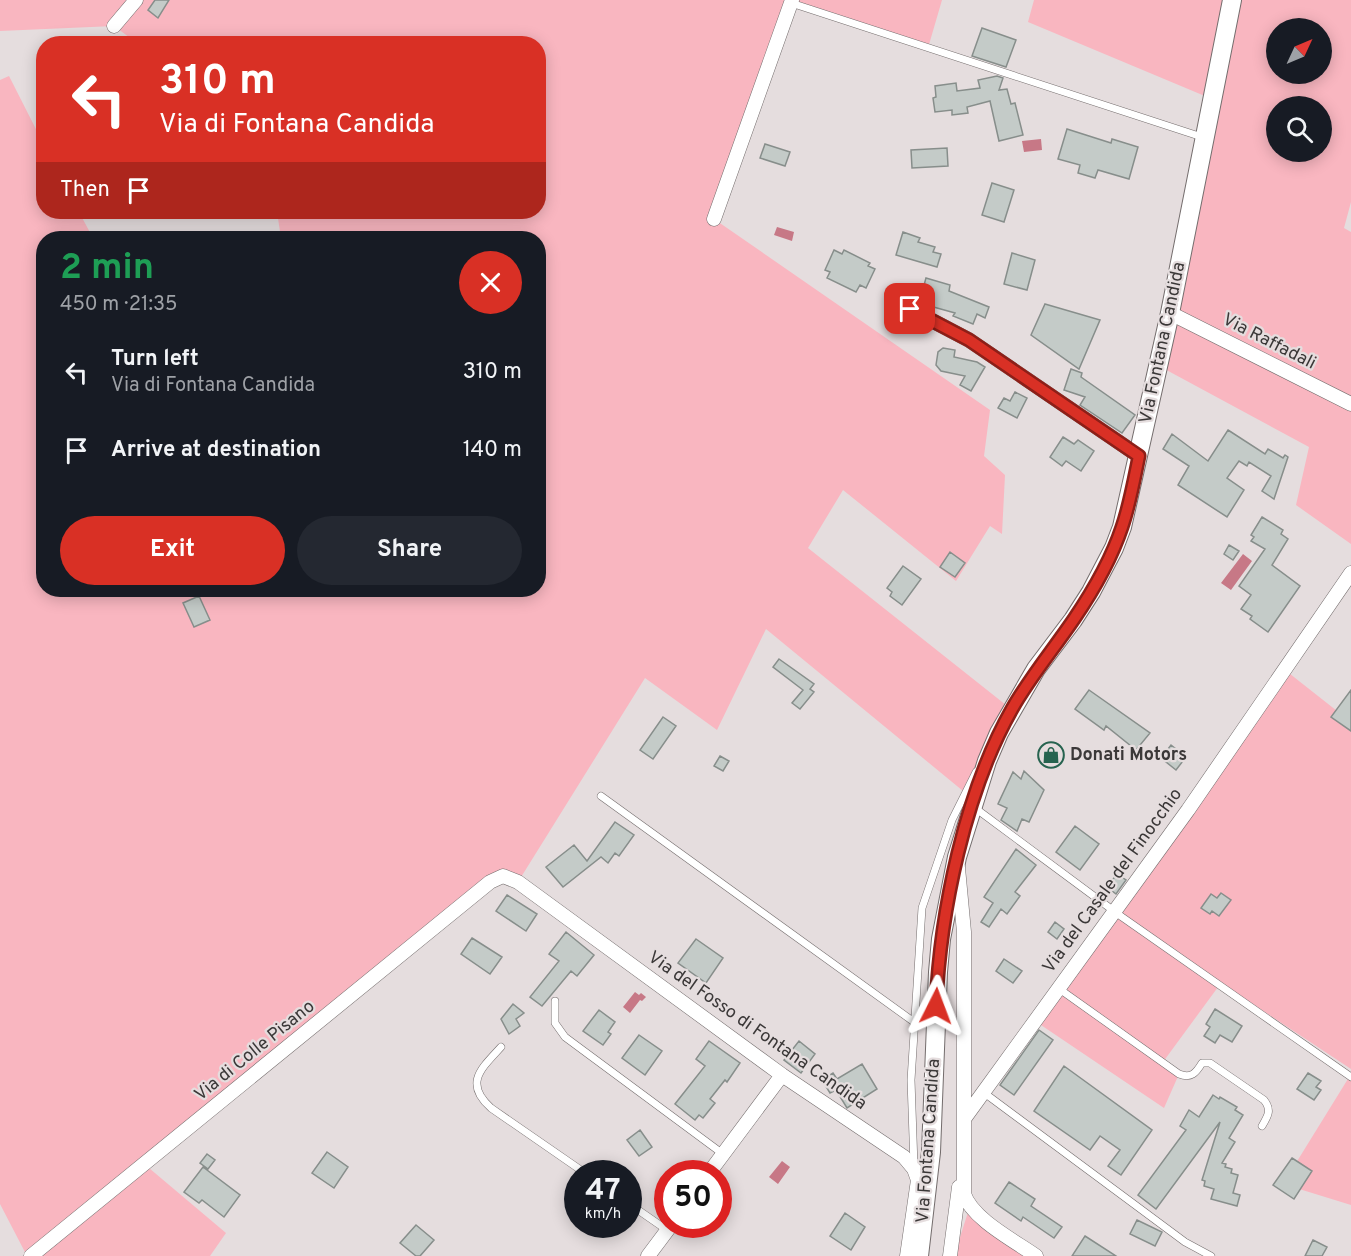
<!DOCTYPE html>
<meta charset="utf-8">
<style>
:root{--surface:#171b24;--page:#242831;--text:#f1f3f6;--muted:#9ea1a6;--accent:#d93025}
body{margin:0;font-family:Overpass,sans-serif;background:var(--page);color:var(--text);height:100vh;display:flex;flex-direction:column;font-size:22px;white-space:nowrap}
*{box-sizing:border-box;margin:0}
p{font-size:20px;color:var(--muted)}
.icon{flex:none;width:33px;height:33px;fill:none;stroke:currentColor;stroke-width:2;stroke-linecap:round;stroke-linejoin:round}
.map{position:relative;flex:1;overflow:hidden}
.side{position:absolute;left:36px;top:231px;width:510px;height:366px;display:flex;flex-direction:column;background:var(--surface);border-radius:24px;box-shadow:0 3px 15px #0003}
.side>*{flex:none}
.guide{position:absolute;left:36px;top:36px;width:510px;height:183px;border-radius:24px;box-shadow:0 3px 15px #0003;background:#d93025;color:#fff;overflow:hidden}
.needle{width:39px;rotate:46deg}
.buttons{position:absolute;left:1266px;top:18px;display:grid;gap:12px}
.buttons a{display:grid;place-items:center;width:66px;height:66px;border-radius:50%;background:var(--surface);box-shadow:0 3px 15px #0003;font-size:30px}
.speed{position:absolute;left:564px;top:1160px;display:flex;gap:12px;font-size:30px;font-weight:700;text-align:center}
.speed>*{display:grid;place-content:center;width:78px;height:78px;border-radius:50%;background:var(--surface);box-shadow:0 3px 15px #0003;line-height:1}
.speed small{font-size:15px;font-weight:400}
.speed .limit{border:9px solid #d22;background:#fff;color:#111}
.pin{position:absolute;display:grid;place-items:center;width:51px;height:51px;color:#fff;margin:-26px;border-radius:12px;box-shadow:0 3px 9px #0006}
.me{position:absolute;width:66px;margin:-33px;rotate:3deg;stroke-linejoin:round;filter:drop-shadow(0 0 4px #0008)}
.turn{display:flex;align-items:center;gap:21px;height:126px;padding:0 24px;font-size:27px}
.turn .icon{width:78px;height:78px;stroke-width:2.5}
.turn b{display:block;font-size:42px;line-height:51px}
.then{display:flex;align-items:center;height:57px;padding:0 24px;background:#0003;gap:12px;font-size:22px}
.round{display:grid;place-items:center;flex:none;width:63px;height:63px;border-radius:32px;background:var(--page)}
.head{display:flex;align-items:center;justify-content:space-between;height:102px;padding:0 24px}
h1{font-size:36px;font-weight:700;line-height:45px;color:#1e9e55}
.action{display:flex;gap:12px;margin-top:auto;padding:12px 24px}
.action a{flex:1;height:69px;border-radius:36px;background:var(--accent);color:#fff;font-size:24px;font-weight:700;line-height:69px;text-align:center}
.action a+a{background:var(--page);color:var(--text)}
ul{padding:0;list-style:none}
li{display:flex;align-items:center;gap:18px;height:78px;padding:0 24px}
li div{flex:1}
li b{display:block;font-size:22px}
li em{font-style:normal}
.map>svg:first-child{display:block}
</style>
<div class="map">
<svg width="1351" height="1256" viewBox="0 0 1351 1256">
<rect width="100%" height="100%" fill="#e5ddde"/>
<path fill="#f9b6c0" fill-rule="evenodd" d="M0,0H942L928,48L791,3L714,219L990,410L984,456L1005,475L1002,534L990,526L956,581L843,490L808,548L1011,709L974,800L766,629L717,730L645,678L518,882L507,877L27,1256L0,1204V80L9,76L43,143L44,212H79L93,238H44V590H538V238H281L277,212H538V44L137,43L114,26L0,31Z
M1034,0H1351V202L1344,228L1351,232V544L1296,505L1309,447L1159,366L1212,99L1028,22ZM1276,28H1322V74H1276ZM1276,106H1322V152H1276Z
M1285,670L1351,722V1069L1221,983L1163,1062L1179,1074L1164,1108L1035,1021Z
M1351,1074V1205L1283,1184Z
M149,1168L226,1233L210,1256H39Z
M970,1206L1036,1256H954Z"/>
<path fill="#c77886" d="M1041,139L1042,150L1024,152L1022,141Z
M777,227L794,232L792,241L774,235Z
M1243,554L1252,561L1231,590L1221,583Z
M635,992L639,995L641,993L646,997L642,1001L640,1000L630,1013L623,1007Z
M782,1161L790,1167L778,1184L769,1177Z"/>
<path fill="#c4cbc8" stroke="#878e8b" stroke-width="1.5" d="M155,0H169L158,18L148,10Z
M982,28L1016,40L1006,67L972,56Z
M997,76L1003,78L999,90L1007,89L1011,104L1015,103L1023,135L999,141L990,101L967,107L968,113L952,115V110L935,112L933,98L936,97L935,86L956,83L957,91L980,88L978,80Z
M1067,129L1111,143L1112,139L1138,147L1129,179L1098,170L1095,178L1078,173L1080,165L1058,159Z
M765,144L790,152L785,166L760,158Z
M947,148L948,166L912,168L911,150Z
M992,183L1014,190L1004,222L982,215Z
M903,232L920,238L918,242L935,247L933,252L941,254L937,267L896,255Z
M834,250L842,254L844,250L870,263L868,266L875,269L866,288L860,285L856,292L827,278L830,272L825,270Z
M1012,253L1035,260L1027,290L1004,284Z
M926,278L950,285L949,291L989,307L985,318L977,314L973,324L953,316L955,313L919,303Z
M1045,304L1100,320L1079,369L1031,335Z
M943,348L955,350L954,357L977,362L985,367L971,391L960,385L965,376L941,371L936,365L938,352Z
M1071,369L1082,373L1081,377L1135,415L1122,433L1080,405L1085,397L1064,390Z
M1015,392L1027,398L1017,418L998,408L1004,398L1010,401Z
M1228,430L1265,454L1268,449L1283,458L1285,455L1288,457L1274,499L1262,491L1271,476L1249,462L1247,466L1239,461L1227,478L1244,490L1227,517L1178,485L1189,466L1163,449L1172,434L1208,461Z
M1063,437L1074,444L1078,440L1094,451L1081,471L1066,461L1062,466L1050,457Z
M1262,517L1283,530L1281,534L1288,539L1272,565L1300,586L1268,632L1250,619L1252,616L1241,609L1251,595L1239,586L1265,549L1251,541L1254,537L1251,535Z
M1229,545L1239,551L1233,560L1224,554Z
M950,552L965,563L955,577L940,567Z
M903,566L921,579L902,605L890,596L892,592L887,588Z
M199,596L210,620L194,627L183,603Z
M779,659L814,684L810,689L814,692L800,709L792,703L803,690L773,667Z
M1089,690L1150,733L1136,750L1106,726L1104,730L1075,709Z
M1351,690V731L1331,717Z
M663,717L676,726L653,759L640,750Z
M1171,745L1186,757L1176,770L1161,758Z
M720,756L729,761L723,771L714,766Z
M1024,771L1044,790L1029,822L1022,819L1017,831L1001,820L1007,808L998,804L1013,772L1021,779Z
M615,822L634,835L619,856L615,853L608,863L601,857L563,887L546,867L574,845L587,861Z
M1075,826L1099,844L1080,870L1056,852Z
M1016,849L1036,865L1015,892L1020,896L1007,914L1001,909L989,927L981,922L993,903L984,897Z
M1117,874L1126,880L1116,894L1107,887Z
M1221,893L1231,900L1219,916L1212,911L1210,914L1201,908L1211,894L1217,898Z
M507,895L537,914L526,931L496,911Z
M1055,922L1064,929L1057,939L1048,932Z
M566,932L594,955L577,976L571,971L542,1006L530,997L559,961L549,954Z
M472,938L502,957L490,974L461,954Z
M696,939L723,958L706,983L678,963Z
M1004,959L1022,971L1013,983L996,971Z
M513,1004L524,1013L516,1019L520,1026L509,1034L501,1019Z
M1215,1009L1242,1026L1232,1042L1220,1035L1215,1043L1204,1036L1210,1027L1206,1024Z
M599,1010L615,1022L608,1032L611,1034L603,1045L583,1031Z
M1039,1030L1053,1040L1014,1095L1000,1085Z
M639,1035L662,1051L645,1075L622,1058Z
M709,1041L740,1063L727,1082L725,1080L710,1099L715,1103L703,1118L699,1115L695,1120L675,1104L705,1066L696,1059Z
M799,1041L815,1054L801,1073L784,1060Z
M862,1064L877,1089L847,1108L836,1090L830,1093L822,1080L833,1073L837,1079Z
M1064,1066L1152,1130L1121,1175L1108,1166L1120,1150L1100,1136L1090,1150L1034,1111Z
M1308,1073L1321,1081L1316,1087L1321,1090L1314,1100L1297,1089Z
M1213,1095L1219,1099L1220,1097L1237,1107L1235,1110L1243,1115L1229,1138L1235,1142L1222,1163L1226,1164L1225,1167L1232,1169L1231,1173L1238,1175L1233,1193L1240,1195L1237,1206L1211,1199L1214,1189L1204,1186L1205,1181L1202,1180L1220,1122L1156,1209L1138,1195L1186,1130L1180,1126L1189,1110L1199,1117Z
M640,1130L652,1147L639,1156L627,1140Z
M327,1152L348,1167L334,1188L312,1173Z
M207,1154L215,1160L208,1169L200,1163Z
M1292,1158L1312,1171L1294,1199L1273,1185Z
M203,1167L240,1195L224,1217L202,1200L199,1203L184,1192Z
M1009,1182L1035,1199L1031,1206L1062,1227L1054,1238L1023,1217L1021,1221L995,1203Z
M845,1213L865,1227L851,1250L830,1236Z
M1137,1220L1162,1232L1155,1246L1130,1234Z
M416,1225L434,1240L420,1256H416L400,1243Z
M1085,1236L1116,1256H1072Z
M1313,1240L1327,1247L1322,1256H1305Z"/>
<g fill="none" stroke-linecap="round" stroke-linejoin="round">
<g stroke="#746d6d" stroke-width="8">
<path id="lane" d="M791,3L1205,138
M601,796L914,1022
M975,808L1122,917L1351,1077
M1058,988L1179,1074C1191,1079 1196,1073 1202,1063H1210L1264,1100C1272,1110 1268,1116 1262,1126
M555,1001V1023L565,1037L723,1154
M501,1047C482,1068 463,1083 491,1108L585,1173
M983,1092L1185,1242L1211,1256
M914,1166L911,1080L922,908L952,820L976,772
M628,1203L667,1230"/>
</g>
<g stroke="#746d6d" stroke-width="15">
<path id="street" d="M114,26L136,0
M714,219L792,0
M910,309L969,340L1139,456
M1170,313L1351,404
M958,868L964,932V1194C972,1219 1015,1241 1036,1256
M964,1119L1188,810L1351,573
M709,1173L782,1075
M31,1256L490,882L503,876L518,882L782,1075L904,1157L914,1169L918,1180L907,1256
M648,1256L672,1224
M950,1256L959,1187"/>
</g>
<g stroke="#746d6d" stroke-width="20">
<path id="secondary" d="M919,1256L931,1152L938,972L941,939L957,857L987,761L999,733L1036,669L1073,620L1091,592L1114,548L1122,527L1170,313L1232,0"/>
</g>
<use href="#lane" stroke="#fff" stroke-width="7"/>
<use href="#street" stroke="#fff" stroke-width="14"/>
<use href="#secondary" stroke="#fff" stroke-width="18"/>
</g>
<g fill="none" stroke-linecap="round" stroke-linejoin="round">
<g stroke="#8d1f18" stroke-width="15">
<path id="route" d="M910,309L969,340L1139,456C1134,480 1130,504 1122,527C1111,560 1093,591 1074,619C1053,650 1030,677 1012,709C965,792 940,912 936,1006"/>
</g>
<use href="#route" stroke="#d93025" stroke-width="10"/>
</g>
<defs>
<g id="shop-ring" transform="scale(1.35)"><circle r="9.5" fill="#e5ddde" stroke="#26634f" stroke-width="1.5"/><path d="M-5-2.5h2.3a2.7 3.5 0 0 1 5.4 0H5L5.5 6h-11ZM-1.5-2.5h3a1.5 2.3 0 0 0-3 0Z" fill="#26634f"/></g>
</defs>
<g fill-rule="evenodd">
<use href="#shop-ring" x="1051" y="755"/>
</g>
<g text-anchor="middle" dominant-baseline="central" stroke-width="4.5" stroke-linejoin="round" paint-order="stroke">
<g font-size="18" fill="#3b3838" stroke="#e5ddde">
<text transform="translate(1269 342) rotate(27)">Via Raffadali</text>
<text transform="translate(1163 343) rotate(-78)">Via Fontana Candida</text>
<text transform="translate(1113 881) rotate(-54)">Via del Casale del Finocchio</text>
<text transform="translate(757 1031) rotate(35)">Via del Fosso di Fontana Candida</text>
<text transform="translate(255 1051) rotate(-39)">Via di Colle Pisano</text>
<text transform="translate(929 1141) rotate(-86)">Via Fontana Candida</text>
</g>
<g font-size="18" font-weight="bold" fill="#3b3838" stroke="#e5ddde" text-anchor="start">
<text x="1070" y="755">Donati Motors</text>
</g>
</g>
</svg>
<div class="buttons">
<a><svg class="needle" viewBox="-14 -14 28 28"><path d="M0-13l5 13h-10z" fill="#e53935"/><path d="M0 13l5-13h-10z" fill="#9ea1a6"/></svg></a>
<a><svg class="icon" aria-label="search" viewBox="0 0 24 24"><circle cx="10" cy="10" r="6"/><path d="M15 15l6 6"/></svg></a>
</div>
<div class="speed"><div>47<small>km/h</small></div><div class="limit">50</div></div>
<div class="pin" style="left:910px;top:309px;background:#d93025"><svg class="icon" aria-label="arrive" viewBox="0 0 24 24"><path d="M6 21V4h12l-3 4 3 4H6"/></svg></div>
<svg class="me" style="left:936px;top:1006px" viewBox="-20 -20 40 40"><path d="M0-17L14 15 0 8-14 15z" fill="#d93025" stroke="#fff" stroke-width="4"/></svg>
<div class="guide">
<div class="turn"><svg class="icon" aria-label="left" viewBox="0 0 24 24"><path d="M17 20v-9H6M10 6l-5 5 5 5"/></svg><div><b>310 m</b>Via di Fontana Candida</div></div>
<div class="then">Then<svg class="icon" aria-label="arrive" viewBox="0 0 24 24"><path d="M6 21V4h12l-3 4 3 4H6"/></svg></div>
</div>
<section class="side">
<div class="head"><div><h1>2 min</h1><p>450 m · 21:35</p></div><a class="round" style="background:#d93025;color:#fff"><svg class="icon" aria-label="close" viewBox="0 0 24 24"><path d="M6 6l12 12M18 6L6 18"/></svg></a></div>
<ul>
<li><svg class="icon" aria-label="left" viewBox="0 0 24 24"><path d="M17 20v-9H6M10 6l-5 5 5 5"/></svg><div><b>Turn left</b><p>Via di Fontana Candida</p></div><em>310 m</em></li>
<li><svg class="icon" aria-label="arrive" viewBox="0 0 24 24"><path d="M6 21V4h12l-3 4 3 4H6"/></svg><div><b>Arrive at destination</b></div><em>140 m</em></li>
</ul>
<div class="action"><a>Exit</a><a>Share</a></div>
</section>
</div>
